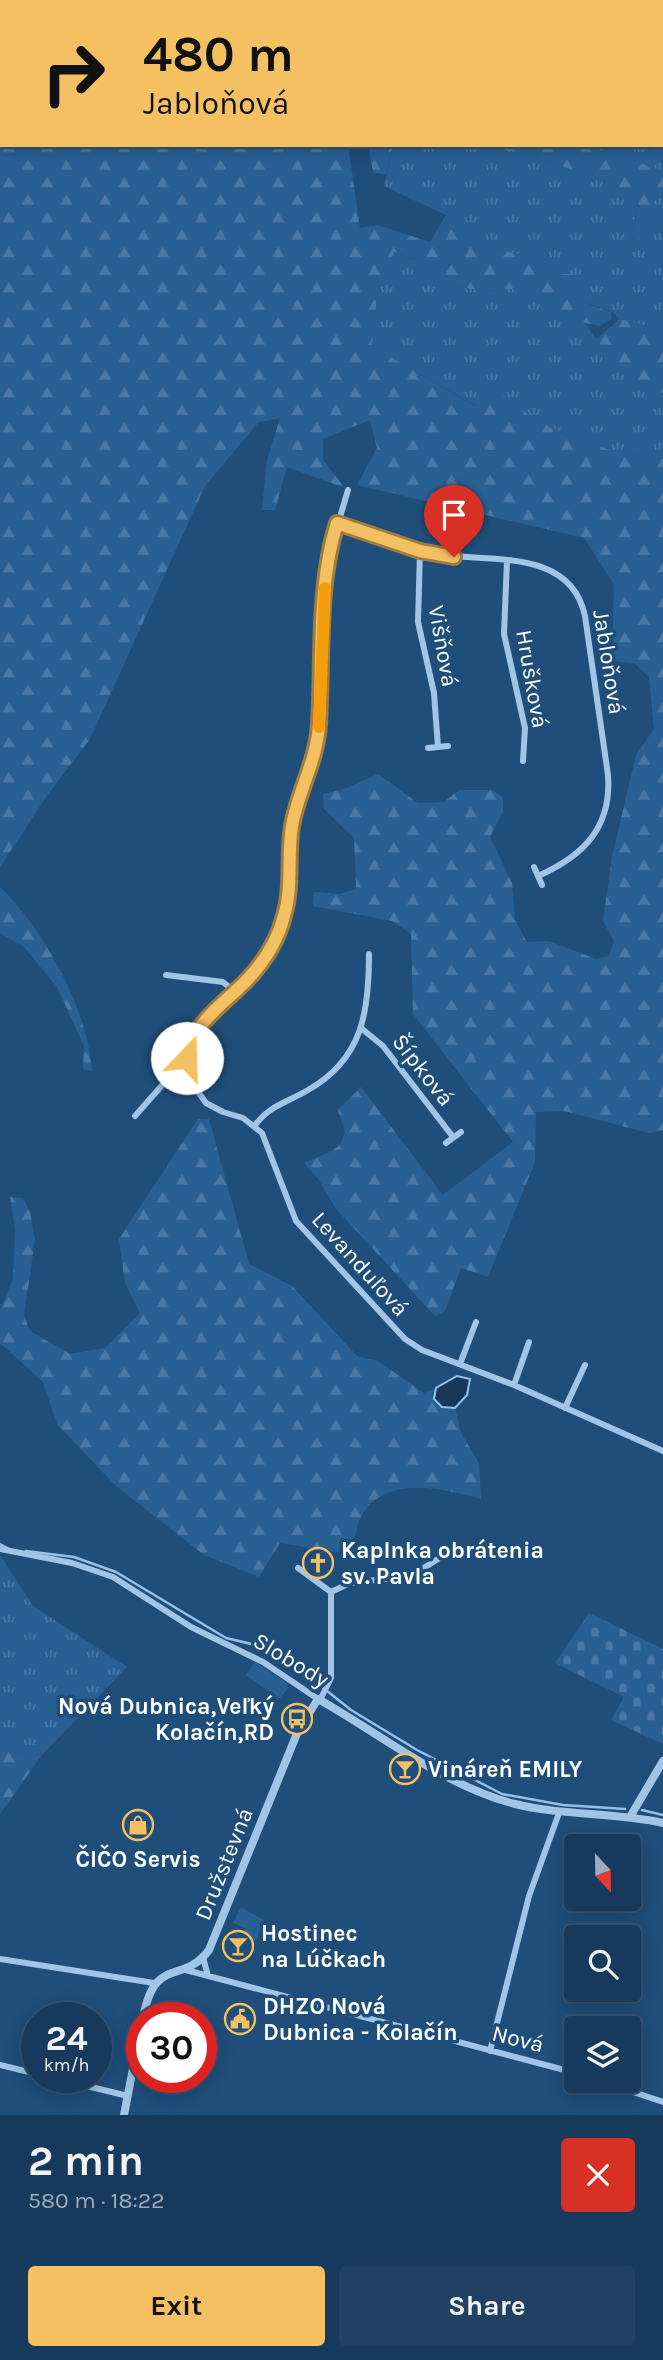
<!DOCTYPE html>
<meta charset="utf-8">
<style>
:root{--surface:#173a5c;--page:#204162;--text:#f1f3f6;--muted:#9eadbb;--line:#365472;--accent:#f4c062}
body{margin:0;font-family:Karla,sans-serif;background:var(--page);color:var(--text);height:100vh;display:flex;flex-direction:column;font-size:26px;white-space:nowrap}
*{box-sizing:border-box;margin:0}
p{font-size:23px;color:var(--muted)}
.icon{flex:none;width:38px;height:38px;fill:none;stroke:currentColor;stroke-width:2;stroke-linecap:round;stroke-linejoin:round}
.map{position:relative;height:2115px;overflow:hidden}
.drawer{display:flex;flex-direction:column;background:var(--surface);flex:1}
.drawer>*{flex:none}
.top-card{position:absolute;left:0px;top:0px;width:663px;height:147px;box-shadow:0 4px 18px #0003,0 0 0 2px var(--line);background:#f4c062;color:#111;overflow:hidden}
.needle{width:46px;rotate:158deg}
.controls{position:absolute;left:564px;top:1834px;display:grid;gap:14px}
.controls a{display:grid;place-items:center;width:77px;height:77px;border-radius:7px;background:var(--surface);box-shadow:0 4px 18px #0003,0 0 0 2px var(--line);font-size:35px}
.speed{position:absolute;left:21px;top:2002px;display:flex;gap:14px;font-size:35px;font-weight:700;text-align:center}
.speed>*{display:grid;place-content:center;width:91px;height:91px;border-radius:50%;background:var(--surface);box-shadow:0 4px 18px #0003,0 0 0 2px var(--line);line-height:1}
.speed small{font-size:18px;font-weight:400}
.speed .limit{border:10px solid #d22;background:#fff;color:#111}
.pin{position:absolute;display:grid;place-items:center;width:60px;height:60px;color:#fff;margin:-72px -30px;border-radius:50% 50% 50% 0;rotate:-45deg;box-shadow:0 0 7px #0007}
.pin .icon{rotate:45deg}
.me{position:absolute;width:77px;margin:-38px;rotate:21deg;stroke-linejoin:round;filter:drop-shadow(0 0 5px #0008)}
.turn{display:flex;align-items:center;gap:24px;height:147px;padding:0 28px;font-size:32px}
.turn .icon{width:91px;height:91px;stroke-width:2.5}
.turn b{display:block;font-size:49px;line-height:60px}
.round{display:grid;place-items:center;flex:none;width:74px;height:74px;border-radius:7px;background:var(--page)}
.headline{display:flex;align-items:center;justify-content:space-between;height:119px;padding:0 28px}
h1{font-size:42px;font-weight:700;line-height:52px}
.button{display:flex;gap:14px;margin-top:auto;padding:14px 28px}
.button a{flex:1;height:80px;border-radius:7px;background:var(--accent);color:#111;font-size:28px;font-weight:700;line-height:80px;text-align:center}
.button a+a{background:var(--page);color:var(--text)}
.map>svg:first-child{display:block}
</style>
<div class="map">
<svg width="663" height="2115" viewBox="0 0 663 2115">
<defs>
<pattern id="grass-tufts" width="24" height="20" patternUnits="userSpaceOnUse" patternTransform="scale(1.75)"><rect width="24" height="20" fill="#296094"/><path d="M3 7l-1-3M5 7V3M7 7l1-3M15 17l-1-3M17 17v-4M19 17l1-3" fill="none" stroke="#4978a4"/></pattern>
<pattern id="forest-firs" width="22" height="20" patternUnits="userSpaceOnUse" patternTransform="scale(1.75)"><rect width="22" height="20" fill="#296094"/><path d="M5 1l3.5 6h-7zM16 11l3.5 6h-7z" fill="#4978a4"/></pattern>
<pattern id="cemetery-stones" width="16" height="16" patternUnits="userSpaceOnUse" patternTransform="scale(1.75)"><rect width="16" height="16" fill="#296094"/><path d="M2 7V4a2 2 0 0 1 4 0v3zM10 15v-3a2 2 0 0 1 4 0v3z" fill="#4978a4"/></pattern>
</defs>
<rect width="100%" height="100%" fill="#1f4e7b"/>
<path fill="url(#grass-tufts)" d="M662,51L663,172L586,145H662Z
M393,145H489L604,179L638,201L629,247L653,202L663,195V330L620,319L611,311L565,296L574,275L553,274L530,258L473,241L446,215L384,186Z
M393,252L435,267L458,287L484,291L511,289L585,323L617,371L663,393V459C605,452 547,435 503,395L476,406L387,355L370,352L377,298Z
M0,1555L33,1606L127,1667L42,1755L0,1750Z"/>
<path fill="url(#forest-firs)" d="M0,0H293V2H2L0,61Z
M318,0H663V51L662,2Z
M0,101L2,145H348L360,228L378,225L430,242L446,215L473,241L530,258L553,274H574L566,296L611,312L612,319L599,326L585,323L511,289L484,291L458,287L435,267L394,252L377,298L371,352L387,355L475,406L483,396L503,395C547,435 605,452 663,459V1130L649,1133L564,1111L536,1112L535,1162L488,1277L461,1268L445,1311L435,1316L336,1209L319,1180L304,1163L330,1152L340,1145L345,1132L338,1110L361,1087L443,1195L513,1142L413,1014L411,934L392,921L313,906L314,892L340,894L356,889L354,838L324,809L323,794L347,788L378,774L418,803L444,802L459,790H493L503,798V812L490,837L512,883L515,920L527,942L549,941L596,959L609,956L614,941L603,921L612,857L636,755L654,729L649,677L634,663L612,661L614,584L584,538L357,485L377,448L370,420L323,439V460L345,488L287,467L275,510H262L267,460L280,418L259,422L205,486L90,739L46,797L0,867Z
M368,145H393L386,175L373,172Z
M489,145H586L663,171V195L653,202L634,250L629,247L638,201L604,179Z
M620,319L663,330V393L617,371L595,340Z
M0,887C44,929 88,1010 92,1071L83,1069L84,1046L57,987L24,947L0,933Z
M198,1119H209L249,1264L292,1286L358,1357L378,1361L424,1393L436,1388L434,1399L449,1409L455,1408L461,1433L479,1463L481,1499C445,1489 389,1475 364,1512C350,1533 366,1533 338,1552L280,1543L259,1577L204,1555L115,1485L57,1424L43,1382L0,1343V1310L13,1279L15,1229L10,1197L23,1198L30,1212L35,1239L24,1316L30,1331L70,1354L105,1348L140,1313L125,1283L119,1239Z
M0,1750L42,1755L0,1814Z"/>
<path fill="url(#cemetery-stones)" d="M589,1613L663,1649V1744L611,1720L624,1697L555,1663Z"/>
<path fill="#296094" d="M255,1662L287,1683L288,1688L279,1699L246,1675Z
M241,1907L265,1921L256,1941L243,1935L245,1928L233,1923Z"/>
<path fill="#15385b" stroke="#95c1e8" stroke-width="2" d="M457,1376L470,1379L467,1395L455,1408L442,1407L434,1399L436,1388Z"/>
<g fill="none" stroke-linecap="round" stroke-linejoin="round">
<path stroke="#95c1e8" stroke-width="2.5" d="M662,83H663
M0,1544L9,1549
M26,1551L74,1557L116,1572L226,1638L285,1652L297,1667L351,1710L417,1750L502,1794L563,1805L625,1809
M642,1810L663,1815"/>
<path stroke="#a1c5e6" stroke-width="6" d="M348,490L327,561L318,738L291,828L290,888L284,918L270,949L258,968L194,1034L188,1050L187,1070L192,1083L206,1103L223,1112L243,1118L262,1133L296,1221L405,1339L422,1350L514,1385L663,1451
M337,523C367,535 398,547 429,553C484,564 570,545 585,616L608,775C612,828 583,856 538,876
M420,551L418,622L434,693L438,747
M507,561L504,634L525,728L523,761
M428,748L448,746
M534,867L542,885
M166,975L223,982L235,992
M361,1028L383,1046L453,1137
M135,1116L172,1074L187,1070
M255,1125C270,1105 288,1102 308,1090C363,1059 369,1011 369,954
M446,1143L461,1132
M460,1364L476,1322
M514,1385L529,1342
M565,1408L585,1365
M0,1549L72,1563L113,1577L191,1627L263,1662L318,1699
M298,1568L331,1592V1678L320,1700
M331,1592L350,1583L411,1576L449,1552
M203,1957L208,1976
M0,1959L154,1983
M182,1969L576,2073
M490,2051L529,1896L559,1813
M0,2065L37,2074
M50,2077L128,2096
M600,2081L663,2102"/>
<path stroke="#a1c5e6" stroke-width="8" d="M630,1817L663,1761
M143,2018C155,1954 182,1986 209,1950L298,1731L318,1699C381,1734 444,1786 515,1804C564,1816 614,1812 663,1823
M124,2115L142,2022"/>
</g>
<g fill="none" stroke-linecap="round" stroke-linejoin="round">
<g stroke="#9f7d40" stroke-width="18">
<path id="route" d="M187,1058C192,1023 224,1004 247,980C264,962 278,940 284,916C293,886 287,857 292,826C298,791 317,761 319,724C323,658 317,587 337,523L420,551L454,557"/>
</g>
<use href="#route" stroke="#f4c062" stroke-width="12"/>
<path stroke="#f59e0b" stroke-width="12" d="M319,727L325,588"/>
</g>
<defs>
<g id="church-ring" transform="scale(1.575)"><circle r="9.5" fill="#1f4e7b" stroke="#f4c062" stroke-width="1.5"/><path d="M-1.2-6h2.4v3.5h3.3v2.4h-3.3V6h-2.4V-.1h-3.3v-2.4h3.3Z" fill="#f4c062"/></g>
<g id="bus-ring" transform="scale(1.575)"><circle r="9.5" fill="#1f4e7b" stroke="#f4c062" stroke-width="1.5"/><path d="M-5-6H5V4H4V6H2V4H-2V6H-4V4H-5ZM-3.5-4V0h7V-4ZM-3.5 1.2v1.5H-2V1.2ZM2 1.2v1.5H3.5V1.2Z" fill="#f4c062"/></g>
<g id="bar-ring" transform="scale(1.575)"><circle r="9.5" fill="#1f4e7b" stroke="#f4c062" stroke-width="1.5"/><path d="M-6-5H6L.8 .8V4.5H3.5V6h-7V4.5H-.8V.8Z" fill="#f4c062"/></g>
<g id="shop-ring" transform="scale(1.575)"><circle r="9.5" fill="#1f4e7b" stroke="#f4c062" stroke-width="1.5"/><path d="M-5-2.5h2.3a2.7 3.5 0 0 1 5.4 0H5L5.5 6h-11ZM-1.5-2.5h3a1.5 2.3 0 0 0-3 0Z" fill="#f4c062"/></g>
<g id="civic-ring" transform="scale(1.575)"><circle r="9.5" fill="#1f4e7b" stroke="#f4c062" stroke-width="1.5"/><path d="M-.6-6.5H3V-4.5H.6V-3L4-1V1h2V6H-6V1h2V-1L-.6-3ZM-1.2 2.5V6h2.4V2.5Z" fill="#f4c062"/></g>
</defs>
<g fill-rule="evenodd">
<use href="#church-ring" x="318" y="1563"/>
<use href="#bus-ring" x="297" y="1719"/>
<use href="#bar-ring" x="405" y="1769"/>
<use href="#shop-ring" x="138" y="1825"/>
<use href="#bar-ring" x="238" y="1946"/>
<use href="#civic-ring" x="240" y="2019"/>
</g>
<g text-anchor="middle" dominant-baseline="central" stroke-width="7" stroke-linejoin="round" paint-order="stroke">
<g font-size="23" fill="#fff" stroke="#1f4e7b">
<text transform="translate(443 646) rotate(80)">Višňová</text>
<text transform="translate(609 662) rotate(81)">Jabloňová</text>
<text transform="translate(532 679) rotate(80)">Hrušková</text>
<text transform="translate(423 1070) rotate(52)">Šípková</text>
<text transform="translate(360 1264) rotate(48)">Levanduľová</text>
<text transform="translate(291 1660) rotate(31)">Slobody</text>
<text transform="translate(224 1864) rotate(-68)">Družstevná</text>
<text transform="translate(518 2039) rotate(14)">Nová</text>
</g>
<g font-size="23" font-weight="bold" fill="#fff" stroke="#1f4e7b" text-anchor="start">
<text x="341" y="1550">Kaplnka obrátenia<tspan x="341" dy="26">sv. Pavla</tspan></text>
<text x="274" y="1706" text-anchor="end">Nová Dubnica,Veľký<tspan x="274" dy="26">Kolačín,RD</tspan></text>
<text x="428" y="1769">Vináreň EMILY</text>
<text x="138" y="1859" text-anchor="middle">ČIČO Servis</text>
<text x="261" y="1933">Hostinec<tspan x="261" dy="26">na Lúčkach</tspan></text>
<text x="263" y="2006">DHZO Nová<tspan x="263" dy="26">Dubnica - Kolačín</tspan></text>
</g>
</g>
</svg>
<div class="controls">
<a><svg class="needle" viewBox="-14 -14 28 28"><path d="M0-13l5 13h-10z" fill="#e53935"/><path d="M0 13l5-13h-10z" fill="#9eadbb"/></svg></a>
<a><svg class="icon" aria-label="search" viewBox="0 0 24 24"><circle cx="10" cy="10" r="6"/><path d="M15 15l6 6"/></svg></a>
<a><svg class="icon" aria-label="layers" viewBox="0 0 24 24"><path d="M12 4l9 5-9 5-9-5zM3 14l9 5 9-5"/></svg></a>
</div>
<div class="speed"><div>24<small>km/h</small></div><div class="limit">30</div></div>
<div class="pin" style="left:454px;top:557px;background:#d93025"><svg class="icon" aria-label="arrive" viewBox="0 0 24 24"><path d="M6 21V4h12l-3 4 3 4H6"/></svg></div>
<svg class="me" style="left:187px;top:1058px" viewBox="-20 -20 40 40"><circle r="19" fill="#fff"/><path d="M0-13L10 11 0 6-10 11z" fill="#f4c062"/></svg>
<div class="top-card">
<div class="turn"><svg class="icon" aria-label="right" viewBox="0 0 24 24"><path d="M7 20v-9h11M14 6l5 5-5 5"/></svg><div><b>480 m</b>Jabloňová</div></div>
</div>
</div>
<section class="drawer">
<div class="headline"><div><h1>2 min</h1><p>580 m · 18:22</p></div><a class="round" style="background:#d93025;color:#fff"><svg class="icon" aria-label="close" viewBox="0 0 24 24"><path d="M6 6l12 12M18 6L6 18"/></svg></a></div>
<div class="button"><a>Exit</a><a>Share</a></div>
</section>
